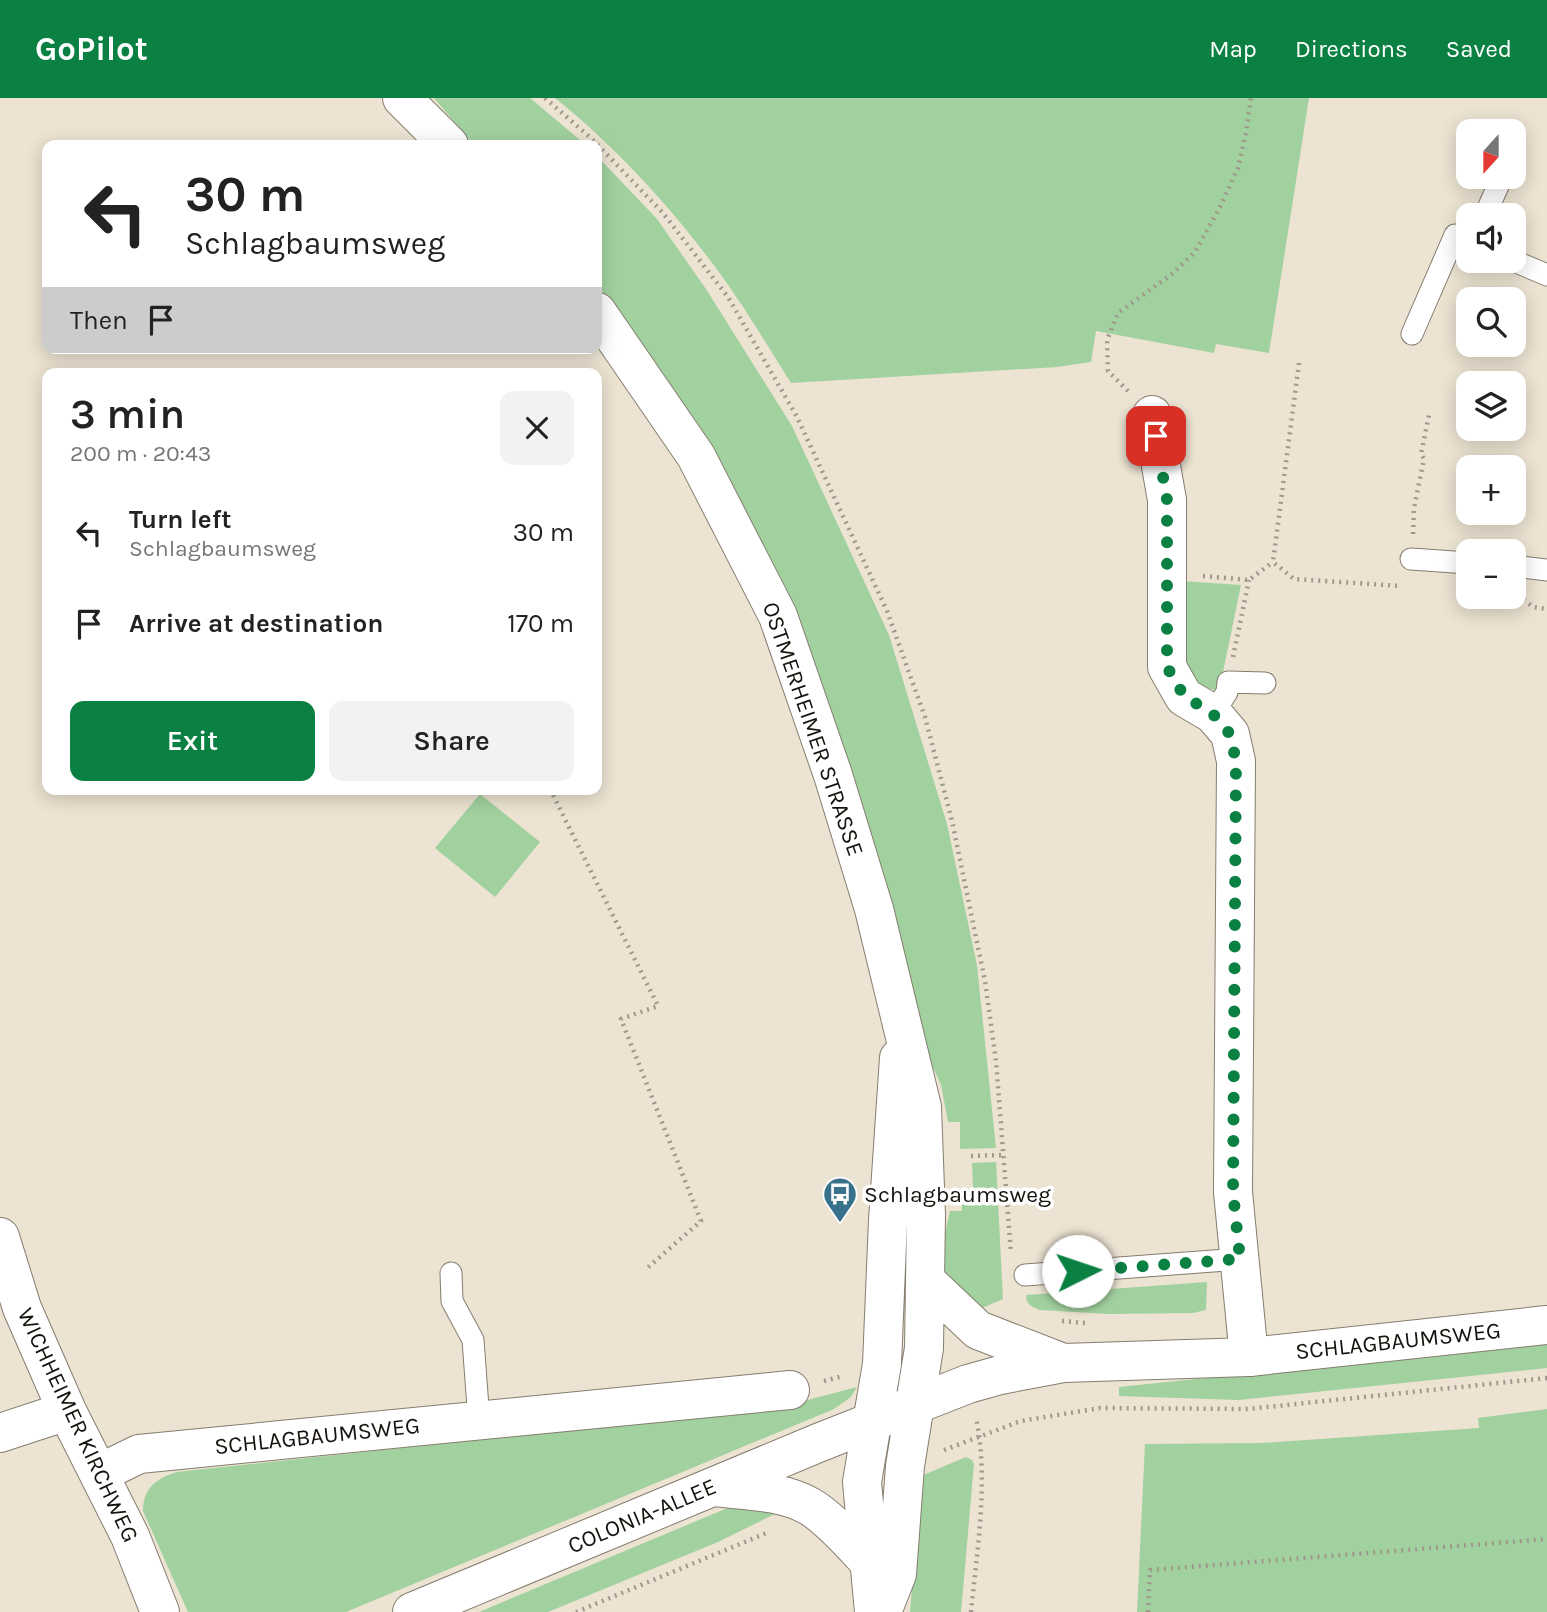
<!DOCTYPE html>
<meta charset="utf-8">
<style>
:root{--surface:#fff;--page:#f2f2f2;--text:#222;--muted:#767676;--accent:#0b8043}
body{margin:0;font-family:Karla,sans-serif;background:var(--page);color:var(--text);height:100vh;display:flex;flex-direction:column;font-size:26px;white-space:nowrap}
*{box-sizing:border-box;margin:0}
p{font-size:23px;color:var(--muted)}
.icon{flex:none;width:38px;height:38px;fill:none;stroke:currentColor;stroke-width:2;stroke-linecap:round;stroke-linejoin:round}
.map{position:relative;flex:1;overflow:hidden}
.side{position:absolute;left:42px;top:270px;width:560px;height:427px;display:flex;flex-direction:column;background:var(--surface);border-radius:14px;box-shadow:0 4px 18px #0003}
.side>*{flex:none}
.guide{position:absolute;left:42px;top:42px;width:560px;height:214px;border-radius:14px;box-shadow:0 4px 18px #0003;background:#fff;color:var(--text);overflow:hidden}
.needle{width:46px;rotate:201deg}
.tools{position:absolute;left:1456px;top:21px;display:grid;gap:14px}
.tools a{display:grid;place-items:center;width:70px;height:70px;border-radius:14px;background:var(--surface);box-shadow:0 4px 18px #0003;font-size:35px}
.pin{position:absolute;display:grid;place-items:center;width:60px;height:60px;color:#fff;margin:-30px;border-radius:14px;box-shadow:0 4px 10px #0006}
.me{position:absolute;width:77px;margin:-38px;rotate:86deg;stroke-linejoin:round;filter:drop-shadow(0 0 5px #0008)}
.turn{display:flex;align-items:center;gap:24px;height:147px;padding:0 28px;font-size:32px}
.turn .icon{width:91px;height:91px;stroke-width:2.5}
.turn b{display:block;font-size:49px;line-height:60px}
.then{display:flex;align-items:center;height:66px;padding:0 28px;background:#0003;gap:14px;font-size:26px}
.round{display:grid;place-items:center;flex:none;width:74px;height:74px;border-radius:14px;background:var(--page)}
.overview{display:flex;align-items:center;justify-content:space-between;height:119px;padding:0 28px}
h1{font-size:42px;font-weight:600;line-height:52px}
.button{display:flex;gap:14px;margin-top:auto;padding:14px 28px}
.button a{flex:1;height:80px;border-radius:14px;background:var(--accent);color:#fff;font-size:28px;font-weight:600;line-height:80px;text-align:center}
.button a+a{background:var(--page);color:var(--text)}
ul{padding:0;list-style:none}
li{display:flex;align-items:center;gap:21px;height:91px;padding:0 28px}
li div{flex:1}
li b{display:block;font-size:26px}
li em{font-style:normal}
header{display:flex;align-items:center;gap:42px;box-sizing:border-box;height:98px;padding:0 35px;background:var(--accent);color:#fff}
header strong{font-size:33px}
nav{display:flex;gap:38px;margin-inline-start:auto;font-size:24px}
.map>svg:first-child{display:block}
</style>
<header>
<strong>GoPilot</strong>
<nav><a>Map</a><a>Directions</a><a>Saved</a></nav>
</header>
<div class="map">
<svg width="1547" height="1514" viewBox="0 0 1547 1514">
<rect width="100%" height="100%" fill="#ece3d2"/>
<path fill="#a1d19f" d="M434,0H530L586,47H474Z
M555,0H1309L1269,255L1216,246L1214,255L1096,233L1091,264L1057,269L791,285C768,249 746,211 721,177C674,112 617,50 555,0Z
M597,58L657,121L706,191L792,328L889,537L947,726L977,867L996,1050L960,1051V1024H948L941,987L918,936L872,738L836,627L787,505L725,379L651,259L597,187Z
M1181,483L1241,487L1219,593C1204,590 1195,585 1185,572Z
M480,696L540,744L495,799L435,750Z
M996,1064L1003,1201L975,1213L943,1173L945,1135L950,1113H962L961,1091L973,1090L972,1065Z
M1207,1184L1206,1212L1193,1215L1109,1216L1040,1212C1032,1209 1026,1207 1026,1197Z
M1547,1244V1270L1239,1302L1119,1298V1289Z
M857,1289L851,1299L834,1311L346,1514H188L143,1413C143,1391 156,1380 177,1374L623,1326L804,1303Z
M1547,1311V1514H1137L1145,1346L1261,1345L1479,1330L1478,1320Z
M966,1359L972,1362L974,1366L961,1514H910L921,1378Z
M730,1409L777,1415L718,1444L548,1514H479Z"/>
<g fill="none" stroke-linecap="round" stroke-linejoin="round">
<g stroke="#857d6f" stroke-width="23">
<path id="service" d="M1485,117L1502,79
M1514,163L1547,177
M1412,236L1455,137L1468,143
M1411,461L1468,465
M1514,468L1547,472
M1213,616L1227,594L1228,584L1265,585
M451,1175L452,1203L473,1242L479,1323
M1025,1177L1240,1161"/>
</g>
<g stroke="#857d6f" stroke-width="40">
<path id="minor" d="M1152,317L1167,402V569L1184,599L1213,616L1230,636L1236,663L1233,1094L1249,1259
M0,1139L22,1210L67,1313L130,1438L160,1514
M0,1335L67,1313
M100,1375L139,1356L790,1292"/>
</g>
<g stroke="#857d6f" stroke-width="40">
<path id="tertiary" d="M402,0L449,47
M597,214L696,358L778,518L833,677L874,811L922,1009L926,1117L924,1250L905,1368L897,1476L882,1514
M926,1183L978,1232L1063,1265
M713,1389C744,1393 781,1392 809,1408C829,1419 854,1448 869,1464
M874,1514L862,1384L882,1266L888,1122L899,960"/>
</g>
<g stroke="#857d6f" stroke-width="40">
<path id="secondary" d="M412,1514L818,1345L968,1286L1000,1277L1063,1265L1249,1259L1547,1227"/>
</g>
<path stroke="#9f988b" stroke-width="4.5" stroke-dasharray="2 5" stroke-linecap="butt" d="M545,0L592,41L663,115L728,199L797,319L887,513L925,619L952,723L985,883L996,963L1011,1155
M1299,265L1273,464L1294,481L1401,488
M1128,293L1108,273L1107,242L1118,215L1172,176L1195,154L1220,109L1238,70L1246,35L1251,0
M1413,436L1414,410L1424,361L1421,356L1429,317
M1203,478L1249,482L1273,464
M1518,497L1533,509L1547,511
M1233,559L1249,482
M550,691L658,908L621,921L701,1123L645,1172
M971,1058L1004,1057
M1062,1223L1085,1225
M824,1283L843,1278
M944,1352L1021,1323L1100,1310L1248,1311L1547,1280
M576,1514L769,1434
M971,1514C977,1454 989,1379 976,1320
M1148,1514L1150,1472L1547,1441"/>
<use href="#service" stroke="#fff" stroke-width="21"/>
<use href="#minor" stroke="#fff" stroke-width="38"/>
<use href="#tertiary" stroke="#fff" stroke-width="38"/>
<use href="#secondary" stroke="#fff" stroke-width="38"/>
</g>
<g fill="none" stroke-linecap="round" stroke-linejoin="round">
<path stroke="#0b8043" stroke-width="12" stroke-dasharray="0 21.6" d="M1078,1173L1240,1161L1233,1094L1236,663L1230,636L1213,616L1184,598L1167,569V402L1156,338"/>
</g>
<defs>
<g id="bus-pin" transform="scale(1.75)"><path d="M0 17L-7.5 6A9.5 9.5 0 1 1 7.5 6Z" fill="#37728a" stroke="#fff"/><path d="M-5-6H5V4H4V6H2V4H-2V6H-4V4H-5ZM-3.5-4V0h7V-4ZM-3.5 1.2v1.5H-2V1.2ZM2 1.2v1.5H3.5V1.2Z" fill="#fff"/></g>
</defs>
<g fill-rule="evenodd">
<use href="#bus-pin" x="840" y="1096"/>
</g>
<g text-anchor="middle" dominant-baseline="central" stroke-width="7" stroke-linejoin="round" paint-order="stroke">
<g font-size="23" fill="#16120d" stroke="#fff">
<text transform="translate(813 631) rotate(71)">OSTMERHEIMER STRASSE</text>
<text transform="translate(1398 1243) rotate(-6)">SCHLAGBAUMSWEG</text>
<text transform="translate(78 1327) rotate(65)">WICHHEIMER KIRCHWEG</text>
<text transform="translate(317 1338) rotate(-6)">SCHLAGBAUMSWEG</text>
<text transform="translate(642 1418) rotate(-23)">COLONIA-ALLEE</text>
</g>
<g font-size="23" fill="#16120d" stroke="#fff" text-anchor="start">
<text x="864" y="1096">Schlagbaumsweg</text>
</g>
</g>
</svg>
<div class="tools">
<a><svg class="needle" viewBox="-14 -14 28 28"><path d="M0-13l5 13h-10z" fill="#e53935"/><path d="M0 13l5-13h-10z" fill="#767676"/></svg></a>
<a><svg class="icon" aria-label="sound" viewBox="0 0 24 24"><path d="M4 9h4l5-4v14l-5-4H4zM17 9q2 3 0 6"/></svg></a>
<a><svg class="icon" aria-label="search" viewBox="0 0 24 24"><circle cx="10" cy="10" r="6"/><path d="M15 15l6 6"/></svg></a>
<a><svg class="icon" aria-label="layers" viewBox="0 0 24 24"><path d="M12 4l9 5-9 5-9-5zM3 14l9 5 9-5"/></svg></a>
<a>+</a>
<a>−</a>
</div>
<div class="pin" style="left:1156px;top:338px;background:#d93025"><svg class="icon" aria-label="arrive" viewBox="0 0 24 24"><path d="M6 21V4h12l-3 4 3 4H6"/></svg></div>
<svg class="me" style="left:1078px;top:1173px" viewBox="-20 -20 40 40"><circle r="19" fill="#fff"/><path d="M0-13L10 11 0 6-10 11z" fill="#0b8043"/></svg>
<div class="guide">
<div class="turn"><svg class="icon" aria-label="left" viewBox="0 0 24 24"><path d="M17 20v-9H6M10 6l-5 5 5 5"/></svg><div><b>30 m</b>Schlagbaumsweg</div></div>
<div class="then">Then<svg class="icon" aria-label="arrive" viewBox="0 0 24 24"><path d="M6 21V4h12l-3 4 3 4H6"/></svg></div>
</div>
<section class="side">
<div class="overview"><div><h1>3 min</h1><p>200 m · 20:43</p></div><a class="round"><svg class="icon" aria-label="close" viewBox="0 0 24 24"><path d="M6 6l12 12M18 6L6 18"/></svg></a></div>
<ul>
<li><svg class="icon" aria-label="left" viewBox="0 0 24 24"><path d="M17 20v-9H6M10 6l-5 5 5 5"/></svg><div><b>Turn left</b><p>Schlagbaumsweg</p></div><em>30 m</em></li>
<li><svg class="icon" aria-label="arrive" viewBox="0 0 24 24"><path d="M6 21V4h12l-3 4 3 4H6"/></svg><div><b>Arrive at destination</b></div><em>170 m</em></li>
</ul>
<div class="button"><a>Exit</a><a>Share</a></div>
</section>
</div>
